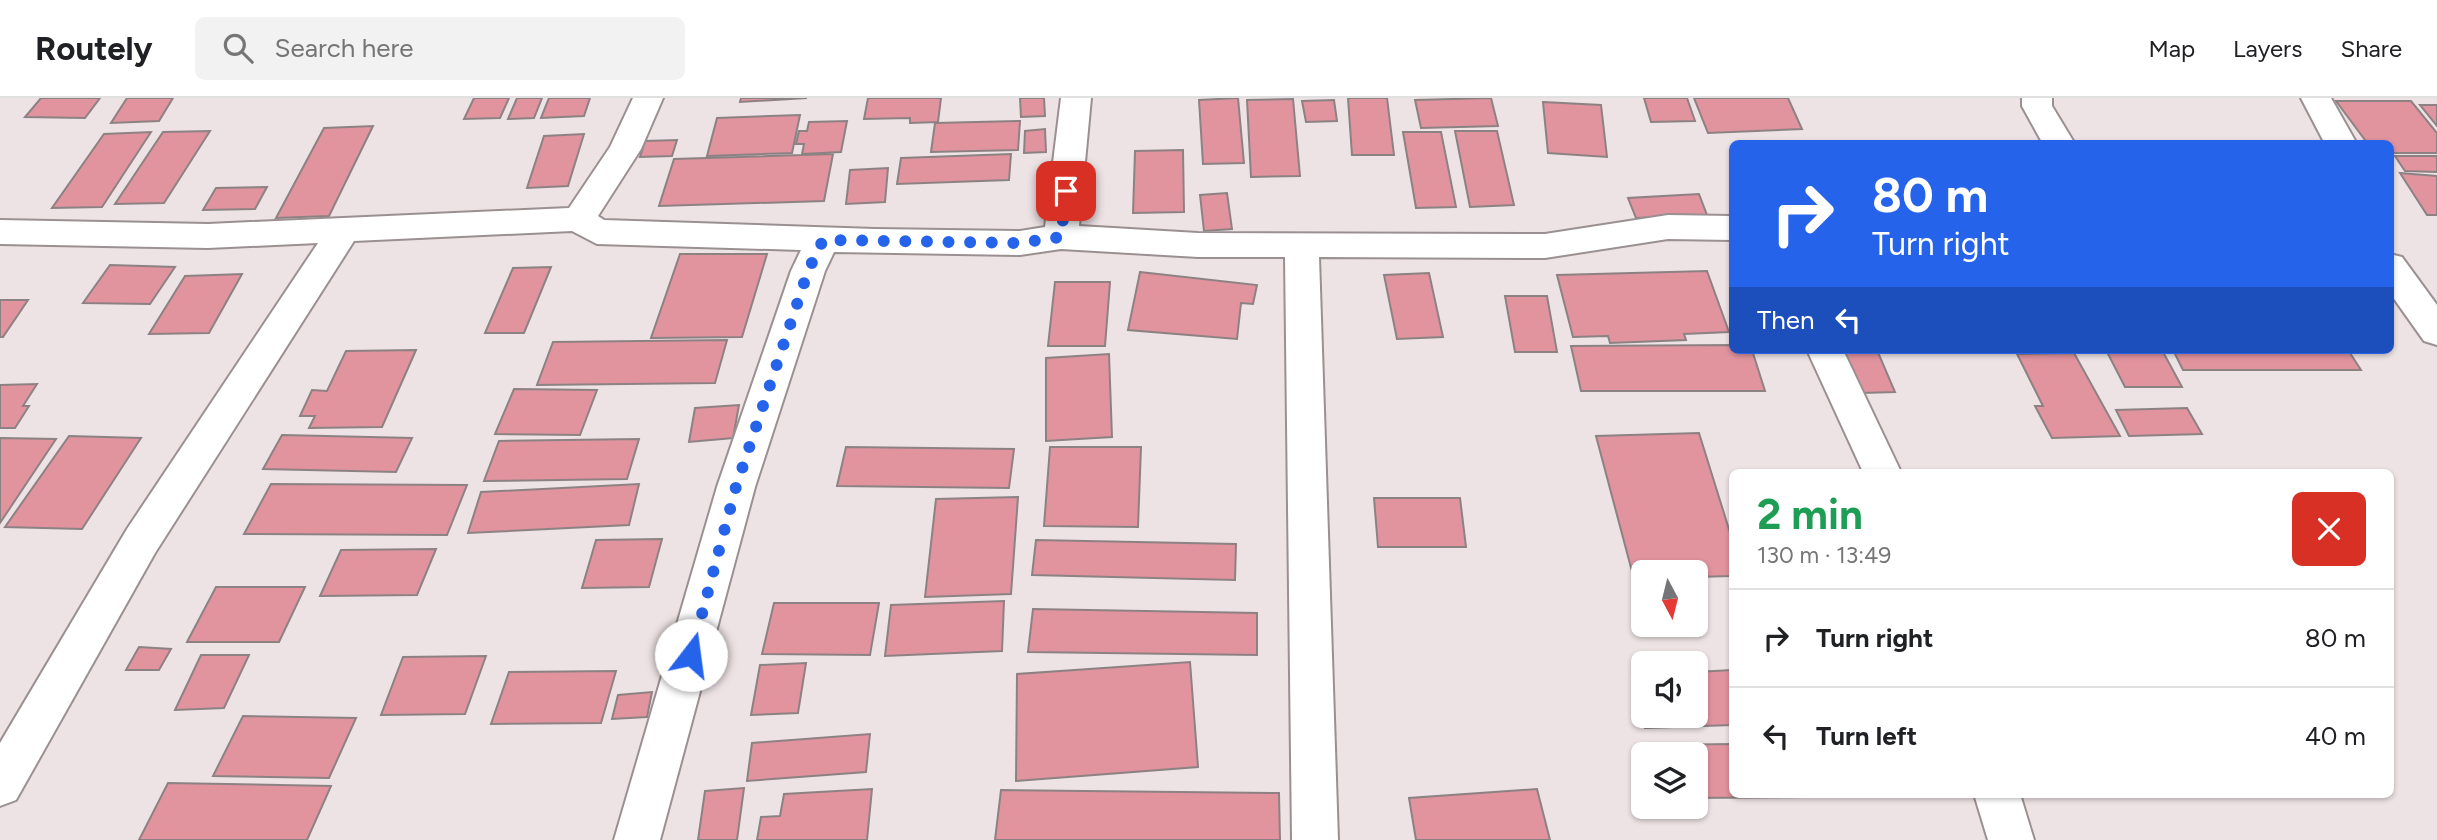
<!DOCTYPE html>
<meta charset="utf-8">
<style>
:root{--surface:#fff;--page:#f2f2f2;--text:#202124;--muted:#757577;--line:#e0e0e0}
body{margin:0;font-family:Figtree,sans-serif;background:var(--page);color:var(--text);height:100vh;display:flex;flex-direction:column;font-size:26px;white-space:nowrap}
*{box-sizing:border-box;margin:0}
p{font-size:23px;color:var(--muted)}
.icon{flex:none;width:38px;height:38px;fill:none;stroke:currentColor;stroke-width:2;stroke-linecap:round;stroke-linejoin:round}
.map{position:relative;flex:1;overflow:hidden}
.drawer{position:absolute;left:1729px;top:371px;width:665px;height:329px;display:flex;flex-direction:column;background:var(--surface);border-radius:10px;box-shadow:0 2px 5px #0004}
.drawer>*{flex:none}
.top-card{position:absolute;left:1729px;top:42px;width:665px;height:214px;border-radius:10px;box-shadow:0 2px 5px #0004;background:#2563eb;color:#fff;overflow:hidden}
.needle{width:46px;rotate:173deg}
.fabs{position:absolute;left:1631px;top:462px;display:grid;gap:14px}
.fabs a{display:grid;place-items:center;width:77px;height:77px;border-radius:10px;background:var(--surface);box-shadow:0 2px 5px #0004;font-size:35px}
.pin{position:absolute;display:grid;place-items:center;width:60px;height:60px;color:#fff;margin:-30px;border-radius:14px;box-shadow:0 4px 10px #0006}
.me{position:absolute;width:77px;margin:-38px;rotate:15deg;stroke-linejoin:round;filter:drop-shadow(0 0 5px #0008)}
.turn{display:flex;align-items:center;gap:24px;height:147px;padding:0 28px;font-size:32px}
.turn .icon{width:91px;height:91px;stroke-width:2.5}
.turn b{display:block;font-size:49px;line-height:60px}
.then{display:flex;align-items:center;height:66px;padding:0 28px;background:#0003;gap:14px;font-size:26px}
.round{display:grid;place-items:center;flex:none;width:74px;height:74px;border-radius:10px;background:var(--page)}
.overview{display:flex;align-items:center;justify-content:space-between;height:119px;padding:0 28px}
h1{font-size:42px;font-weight:700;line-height:52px;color:#1e9e55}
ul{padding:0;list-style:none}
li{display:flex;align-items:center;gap:21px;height:98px;padding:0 28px;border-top:2px solid var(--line)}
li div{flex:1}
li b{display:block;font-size:26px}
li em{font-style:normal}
header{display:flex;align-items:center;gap:42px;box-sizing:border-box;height:98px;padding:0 35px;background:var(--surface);border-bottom:2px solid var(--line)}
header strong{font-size:33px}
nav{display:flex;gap:38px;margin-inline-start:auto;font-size:24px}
.search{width:490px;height:63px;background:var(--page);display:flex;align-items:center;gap:18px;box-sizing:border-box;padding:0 24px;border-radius:10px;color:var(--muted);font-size:26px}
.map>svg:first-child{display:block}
</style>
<header>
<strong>Routely</strong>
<div class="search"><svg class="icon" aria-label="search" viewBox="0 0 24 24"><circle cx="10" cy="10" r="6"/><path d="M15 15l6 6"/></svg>Search here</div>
<nav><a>Map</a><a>Layers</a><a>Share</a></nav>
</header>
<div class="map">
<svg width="2437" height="742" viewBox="0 0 2437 742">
<rect width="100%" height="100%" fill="#eee3e4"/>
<path fill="#e1939e" stroke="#8d8283" stroke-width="2" d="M41,0H100L85,20L25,19Z
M127,0H173L159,23L111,25Z
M474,0H509L500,20L464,21Z
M517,0H542L534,20L508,21Z
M549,0H590L584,18L541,20Z
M741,0H807L740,4Z
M868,0H941L938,24L910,25V20L864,21Z
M1020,0H1044L1045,18L1021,19Z
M1238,0L1244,65L1203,66L1199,2Z
M1348,0H1387L1394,57H1352Z
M1491,0L1498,28L1421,30L1415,2Z
M1644,0H1687L1695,23L1651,24Z
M1694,0H1788L1802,31L1708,35Z
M1293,1L1300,78L1251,79L1247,2Z
M1334,2L1337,23L1306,24L1302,3Z
M2336,3H2411L2437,35V55H2390V46H2368Z
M1543,4L1601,7L1607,59L1548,55Z
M2420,7H2437V28Z
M800,17L792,55L707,58L717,20Z
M847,23L841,54L802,56L804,46H796L799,33H807L809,24Z
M1020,23L1018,52L931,54L935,25Z
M373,28L329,118L276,120L324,30Z
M1045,31L1046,54L1024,55L1025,33Z
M210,33L164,105L115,106L163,34Z
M1455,33H1497L1514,107L1470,109Z
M151,34L102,109L52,110L104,36Z
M1403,34H1441L1456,109L1416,110Z
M584,36L568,88L527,90L544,38Z
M677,42L672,58L640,59L645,43Z
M1183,52L1184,114L1133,115L1135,53Z
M833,56L824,103L659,108L674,61Z
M1011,56L1009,82L897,86L901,60Z
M2395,58H2437V74L2405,73Z
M888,70L885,104L846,106L850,72Z
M2400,75L2437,78V117H2427Z
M267,89L255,111L203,112L216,90Z
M1227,95L1232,131L1204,133L1200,97Z
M1699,96L1707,117L1636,120L1628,100Z
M680,156H767L742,239L651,240Z
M110,167L175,169L150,206L83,205Z
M551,169L524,235H485L513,170Z
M1707,173L1729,234L1684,236L1686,242L1610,245L1608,238L1573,239L1557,177Z
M1140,174L1257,187L1253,206L1241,205L1237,241L1128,232Z
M1429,175L1443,239L1397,241L1384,177Z
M242,176L209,235L149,236L185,178Z
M1055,184H1110L1105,248H1048Z
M1505,198H1547L1557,254H1515Z
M0,202H28L3,239H0Z
M727,242L715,285L537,287L553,244Z
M1732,247V252H1752L1765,293H1581L1571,248Z
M416,252L382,329L309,330L315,318H300L312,292L327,293L346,253Z
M1844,252H1877L1895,294L1862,295Z
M2106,252H2162L2182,289H2125Z
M2173,252H2348L2361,272H2183Z
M2074,255L2120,338L2052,340L2035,308H2043L2017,256Z
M1109,256L1112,339L1046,343V260Z
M37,286L23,308H29L15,330H0V287Z
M514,291L597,292L580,337L495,336Z
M739,307L733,340L689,344L695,310Z
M2187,310L2202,336L2129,338L2116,312Z
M1699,335L1732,441V478L1696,479V474H1643V481H1634L1596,338Z
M282,337L412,340L396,374L263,371Z
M69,338L141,340L82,431L5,429Z
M0,340L56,341L0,425Z
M639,341L627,381L484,383L499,343Z
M846,349L1014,351L1009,390L837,388Z
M1050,349H1141L1138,429L1044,428Z
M271,386L467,387L447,437L244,436Z
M639,386L629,427L468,435L481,394Z
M1018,399L1011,496L925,499L936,401Z
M1374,400H1460L1466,449H1378Z
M662,441L649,489L582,490L596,442Z
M1036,442L1236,446L1235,482L1032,477Z
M436,451L417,497L320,498L341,452Z
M216,489H305L279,544H187Z
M1004,503L1002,553L885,558L891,507Z
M774,505H879L870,557L762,556Z
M1033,511L1257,515V557L1028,554Z
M139,549L171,551L159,572H126Z
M201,557H249L224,610L175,612Z
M486,558L465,616L381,617L403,559Z
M1190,564L1198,669L1016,683L1017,576Z
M806,565L798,615L751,617L760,567Z
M1732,572V627L1645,630L1632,576H1643V618H1696V574Z
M616,573L601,625L491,626L509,574Z
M652,594L647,619L612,621L618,597Z
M243,618L356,620L329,680L213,678Z
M870,636L866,674L747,683L752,645Z
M1732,646V696L1912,698L1696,700V656H1652L1650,647Z
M168,685L331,688L307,742H139Z
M744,690L737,742H698L705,693Z
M872,691L867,742H757L761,719L780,718L784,696Z
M1537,691L1550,742H1416L1409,700Z
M1001,692L1279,695L1280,742H995Z"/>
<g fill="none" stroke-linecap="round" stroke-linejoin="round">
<g stroke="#9a9091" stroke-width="4">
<path id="street" d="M633,0H663L641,51L598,118L604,122L875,131L1020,133L1045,129L1061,0H1091L1079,128L1198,135L1545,136L1668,117L1732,118V142L1668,141L1545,160L1319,159L1338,742H1292L1285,159H1198L1061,151L1020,157L834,154L825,173L755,389L660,742H614L717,389L791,173L801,152L597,146L572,133L354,143L155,455L16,702L0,708V645L127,431L318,145L208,150L0,146V122L208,126L569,110L610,49Z
M2022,0H2052V8L2075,46H2043L2022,8Z
M2301,0H2331L2357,46H2325Z
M2390,156L2402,159L2437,207V247L2424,243L2390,195Z
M1807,252H1843L1901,374H1863Z
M1974,696H2020L2034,742H1988Z"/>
</g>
<use href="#street" fill="#fff" fill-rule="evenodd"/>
</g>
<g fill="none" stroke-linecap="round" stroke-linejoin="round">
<path stroke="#2563eb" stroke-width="12" stroke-dasharray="0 21.6" d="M691,557L736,389L808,173L823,142L1020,145L1061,139L1066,93"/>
</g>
</svg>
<div class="fabs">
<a><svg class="needle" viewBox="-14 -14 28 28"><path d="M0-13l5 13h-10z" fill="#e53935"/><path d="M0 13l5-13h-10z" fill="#757577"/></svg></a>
<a><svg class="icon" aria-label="sound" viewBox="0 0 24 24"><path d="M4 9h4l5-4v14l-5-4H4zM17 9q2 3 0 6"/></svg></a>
<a><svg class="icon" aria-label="layers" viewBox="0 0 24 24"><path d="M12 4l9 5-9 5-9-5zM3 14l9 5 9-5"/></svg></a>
</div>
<div class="pin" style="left:1066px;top:93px;background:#d93025"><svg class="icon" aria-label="arrive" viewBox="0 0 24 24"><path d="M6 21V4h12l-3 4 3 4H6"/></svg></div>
<svg class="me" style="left:691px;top:557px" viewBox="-20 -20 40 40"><circle r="19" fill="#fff"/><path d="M0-13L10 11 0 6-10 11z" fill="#2563eb"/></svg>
<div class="top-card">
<div class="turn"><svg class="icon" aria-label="right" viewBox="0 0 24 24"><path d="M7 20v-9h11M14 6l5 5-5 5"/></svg><div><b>80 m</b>Turn right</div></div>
<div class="then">Then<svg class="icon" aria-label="left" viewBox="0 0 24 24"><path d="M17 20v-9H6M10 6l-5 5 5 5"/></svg></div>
</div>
<section class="drawer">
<div class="overview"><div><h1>2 min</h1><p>130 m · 13:49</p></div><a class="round" style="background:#d93025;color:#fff"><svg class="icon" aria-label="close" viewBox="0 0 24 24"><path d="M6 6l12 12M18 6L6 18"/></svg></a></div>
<ul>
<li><svg class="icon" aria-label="right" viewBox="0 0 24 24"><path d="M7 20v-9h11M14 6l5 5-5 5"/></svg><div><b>Turn right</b></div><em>80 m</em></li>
<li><svg class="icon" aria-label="left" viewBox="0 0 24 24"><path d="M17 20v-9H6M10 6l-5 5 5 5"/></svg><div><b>Turn left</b></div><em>40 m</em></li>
</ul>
</section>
</div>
